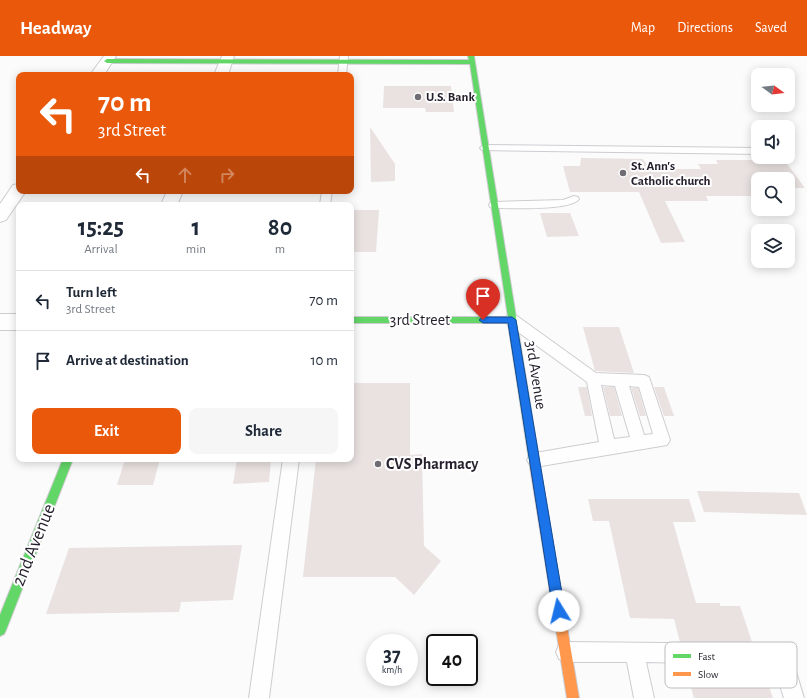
<!DOCTYPE html>
<style>
:root{--surface:#fff;--page:#f6f6f7;--text:#1f2937;--muted:#747a83;--line:#e0e1e3;--accent:#ea580c}
body{margin:0;font-family:"Alegreya Sans",sans-serif;background:var(--page);color:var(--text);height:100vh;display:flex;flex-direction:column;font-size:15px;white-space:nowrap}
*{box-sizing:border-box;margin:0}
p{font-size:13px;color:var(--muted)}
.icon{flex:none;width:22px;height:22px;fill:none;stroke:currentColor;stroke-width:2;stroke-linecap:round;stroke-linejoin:round}
.map{position:relative;flex:1;overflow:hidden}
.panel{position:absolute;left:16px;top:146px;width:338px;height:260px;display:flex;flex-direction:column;background:var(--surface);border-radius:8px;box-shadow:0 2px 10px #0003}
.panel>*{flex:none}
.banner{position:absolute;left:16px;top:16px;width:338px;height:122px;border-radius:8px;box-shadow:0 2px 10px #0003;background:#ea580c;color:#fff;overflow:hidden}
.needle{width:26px;rotate:105deg}
.buttons{position:absolute;left:751px;top:12px;display:grid;gap:8px}
.buttons a{display:grid;place-items:center;width:44px;height:44px;border-radius:8px;background:var(--surface);box-shadow:0 2px 10px #0003;font-size:20px}
.speed{position:absolute;left:366px;top:578px;display:flex;gap:8px;font-size:20px;font-weight:700;text-align:center}
.speed>*{display:grid;place-content:center;width:52px;height:52px;border-radius:50%;background:var(--surface);box-shadow:0 2px 10px #0003;line-height:1}
.speed small{font-size:10px;font-weight:400}
.speed .limit{border:2px solid #111;border-radius:6px;background:#fff;color:#111}
.pin{position:absolute;display:grid;place-items:center;width:34px;height:34px;color:#fff;margin:-41px -17px;border-radius:50% 50% 50% 0;rotate:-45deg;box-shadow:0 0 4px #0007}
.pin .icon{rotate:45deg}
.me{position:absolute;width:44px;margin:-22px;rotate:351deg;stroke-linejoin:round;filter:drop-shadow(0 0 3px #0008)}
.turn{display:flex;align-items:center;gap:14px;height:84px;padding:0 16px;font-size:18px}
.turn .icon{width:52px;height:52px;stroke-width:2.5}
.turn b{display:block;font-size:28px;line-height:34px}
.lanes{display:flex;align-items:center;height:38px;padding:0 16px;background:#0003;justify-content:center;gap:20px;direction:ltr}
.lanes .off{opacity:.35}
.eta{display:flex;justify-content:space-evenly;align-items:center;height:68px;text-align:center}
.eta b{font-size:24px;font-weight:700;line-height:28px}
.action{display:flex;gap:8px;margin-top:auto;padding:8px 16px}
.action a{flex:1;height:46px;border-radius:8px;background:var(--accent);color:#fff;font-size:16px;font-weight:700;line-height:46px;text-align:center}
.action a+a{background:var(--page);color:var(--text)}
ul{padding:0;list-style:none}
li{display:flex;align-items:center;gap:12px;height:60px;padding:0 16px;border-top:1px solid var(--line)}
li div{flex:1}
li b{display:block;font-size:15px}
li em{font-style:normal}
header{display:flex;align-items:center;gap:24px;box-sizing:border-box;height:56px;padding:0 20px;background:var(--accent);color:#fff}
header strong{font-size:19px}
nav{display:flex;gap:22px;margin-inline-start:auto;font-size:14px}
.map>svg:first-child{display:block}
</style>
<header>
<strong>Headway</strong>
<nav><a>Map</a><a>Directions</a><a>Saved</a></nav>
</header>
<div class="map">
<svg width="807" height="642" viewBox="0 0 807 642">
<rect width="100%" height="100%" fill="#fbfbfb"/>
<path fill="#e9e2e1" d="M384,30H451L454,56H426L425,52H383Z
M370,71L395,108V125L371,126Z
M750,100L782,101L805,132H788V123H758V140H706L708,145H665L685,186L661,187L639,136H570L563,110H580L581,102L643,103L650,113H701L698,108H718L716,104H753Z
M351,154H379L376,196H351Z
M540,157H570L579,180L547,181Z
M583,271H619L634,317L595,315Z
M351,327H410V399L422,398L424,490L441,505L414,539L395,521H303L316,403H351Z
M578,331H587L592,360H585Z
M603,331H614L622,360H610Z
M654,331H664L674,360H664Z
M631,332H638L646,360H640Z
M125,403H160L153,429H117Z
M237,403H271L269,426L233,428Z
M697,435L799,437L807,459L704,456Z
M588,443H689L696,466H673L696,547H720V550H740L752,586H680L674,563L630,562L609,465H593Z
M242,489L233,544L181,546L179,556L46,558L69,492Z
M686,608L762,610L773,642H694L685,611H687Z"/>
<g fill="none" stroke-linecap="round" stroke-linejoin="round">
<g stroke="#ceccd1" stroke-width="2">
<path id="lane" d="M340,0H348L346,19H338Z
M485,89L758,92V98L482,94L480,92L482,90Z
M322,135H332L330,149H320Z
M574,140L578,141L579,143C571,155 510,152 494,152L490,151L489,149L490,147L494,146L563,144Z
M512,259L517,260L596,317L644,319L649,321L670,384L667,389L535,411L530,409L527,404L530,399L535,397L599,386L587,326L507,268L506,264L507,260ZM601,329L615,330L630,381L614,383ZM629,330L639,331L653,378L644,379Z
M283,403H299L269,642H249Z
M566,586L764,588C770,589 777,589 783,593C793,599 800,630 804,642H784L775,614L772,609L646,606L654,642H634L627,606H566L559,603L556,596L559,589Z"/>
</g>
<g stroke="#ceccd1" stroke-width="2">
<path id="street" d="M104,0H116L104,19H90Z
M222,0H234L228,19H214Z
M19,128V135H26L6,164L0,166V148L13,129Z
M167,135H183L177,149H161Z
M0,258H19V274H0Z"/>
</g>
<g stroke="#ceccd1" stroke-width="2">
<path id="fast" d="M468,0H474L539,404L538,407L534,409L530,407L529,404L508,267H351V261H508L470,8L107,7L104,5L107,3L469,4Z
M63,403H73L6,574L4,578L0,580V559Z"/>
</g>
<g stroke="#ceccd1" stroke-width="2">
<path id="slow" d="M534,399L538,401L539,404L579,642H567L529,404L530,401Z"/>
</g>
<use href="#lane" fill="#fefefe" fill-rule="evenodd"/>
<use href="#street" fill="#fefefe" fill-rule="evenodd"/>
<use href="#fast" fill="#63d668" fill-rule="evenodd"/>
<use href="#slow" fill="#ff974d" fill-rule="evenodd"/>
</g>
<path fill="#1a73e8" stroke="#114b97" d="M483,261H512L516,264L565,555L563,559L559,561L555,559L553,555L508,267H483L479,264Z"/>
<g fill="#6f6c74" stroke="#fff" stroke-width="1.5">
<circle cx="418" cy="41" r="4"/>
<circle cx="623" cy="117" r="4"/>
<circle cx="378" cy="408" r="4"/>
</g>
<g text-anchor="middle" dominant-baseline="central" stroke-width="4" stroke-linejoin="round" paint-order="stroke">
<g font-size="13" font-weight="bold" fill="#241f2b" stroke="#fff" text-anchor="start">
<text x="426" y="41">U.S. Bank</text>
<text x="631" y="110">St. Ann's<tspan x="631" dy="15">Catholic church</tspan></text>
</g>
<g font-size="16" fill="#241f2b" stroke="#fff">
<text x="420" y="264">3rd Street</text>
<text transform="translate(536 319) rotate(81)">3rd Avenue</text>
</g>
<g font-size="16" font-weight="bold" fill="#241f2b" stroke="#fff" text-anchor="start">
<text x="386" y="408">CVS Pharmacy</text>
</g>
<g font-size="19" fill="#241f2b" stroke="#fff">
<text transform="translate(34 489) rotate(-68)">2nd Avenue</text>
</g>
</g>
<rect x="665" y="586" width="132" height="46" rx="6" fill="#fff" stroke="#bdbcbf" stroke-width="1"/>
<rect x="673" y="598" width="18" height="4" fill="#63d668"/>
<rect x="673" y="616" width="18" height="4" fill="#ff974d"/>
<g font-size="11" fill="#241f2b">
<text x="698" y="604">Fast</text>
<text x="698" y="622">Slow</text>
</g>
</svg>
<div class="buttons">
<a><svg class="needle" viewBox="-14 -14 28 28"><path d="M0-13l5 13h-10z" fill="#e53935"/><path d="M0 13l5-13h-10z" fill="#747a83"/></svg></a>
<a><svg class="icon" aria-label="sound" viewBox="0 0 24 24"><path d="M4 9h4l5-4v14l-5-4H4zM17 9q2 3 0 6"/></svg></a>
<a><svg class="icon" aria-label="search" viewBox="0 0 24 24"><circle cx="10" cy="10" r="6"/><path d="M15 15l6 6"/></svg></a>
<a><svg class="icon" aria-label="layers" viewBox="0 0 24 24"><path d="M12 4l9 5-9 5-9-5zM3 14l9 5 9-5"/></svg></a>
</div>
<div class="speed"><div>37<small>km/h</small></div><div class="limit">40</div></div>
<div class="pin" style="left:483px;top:264px;background:#d93025"><svg class="icon" aria-label="arrive" viewBox="0 0 24 24"><path d="M6 21V4h12l-3 4 3 4H6"/></svg></div>
<svg class="me" style="left:559px;top:555px" viewBox="-20 -20 40 40"><circle r="19" fill="#fff"/><path d="M0-13L10 11 0 6-10 11z" fill="#1a73e8"/></svg>
<div class="banner">
<div class="turn"><svg class="icon" aria-label="left" viewBox="0 0 24 24"><path d="M17 20v-9H6M10 6l-5 5 5 5"/></svg><div><b>70 m</b>3rd Street</div></div>
<div class="lanes"><svg class="icon" aria-label="left" viewBox="0 0 24 24"><path d="M17 20v-9H6M10 6l-5 5 5 5"/></svg><svg class="icon off" aria-label="ahead" viewBox="0 0 24 24"><path d="M12 20V5M6 11l6-6 6 6"/></svg><svg class="icon off" aria-label="right" viewBox="0 0 24 24"><path d="M7 20v-9h11M14 6l5 5-5 5"/></svg></div>
</div>
<section class="panel">
<div class="eta">
<div><b>15:25</b><p>Arrival</p></div>
<div><b>1</b><p>min</p></div>
<div><b>80</b><p>m</p></div>
</div>
<ul>
<li><svg class="icon" aria-label="left" viewBox="0 0 24 24"><path d="M17 20v-9H6M10 6l-5 5 5 5"/></svg><div><b>Turn left</b><p>3rd Street</p></div><em>70 m</em></li>
<li><svg class="icon" aria-label="arrive" viewBox="0 0 24 24"><path d="M6 21V4h12l-3 4 3 4H6"/></svg><div><b>Arrive at destination</b></div><em>10 m</em></li>
</ul>
<div class="action"><a>Exit</a><a>Share</a></div>
</section>
</div>
